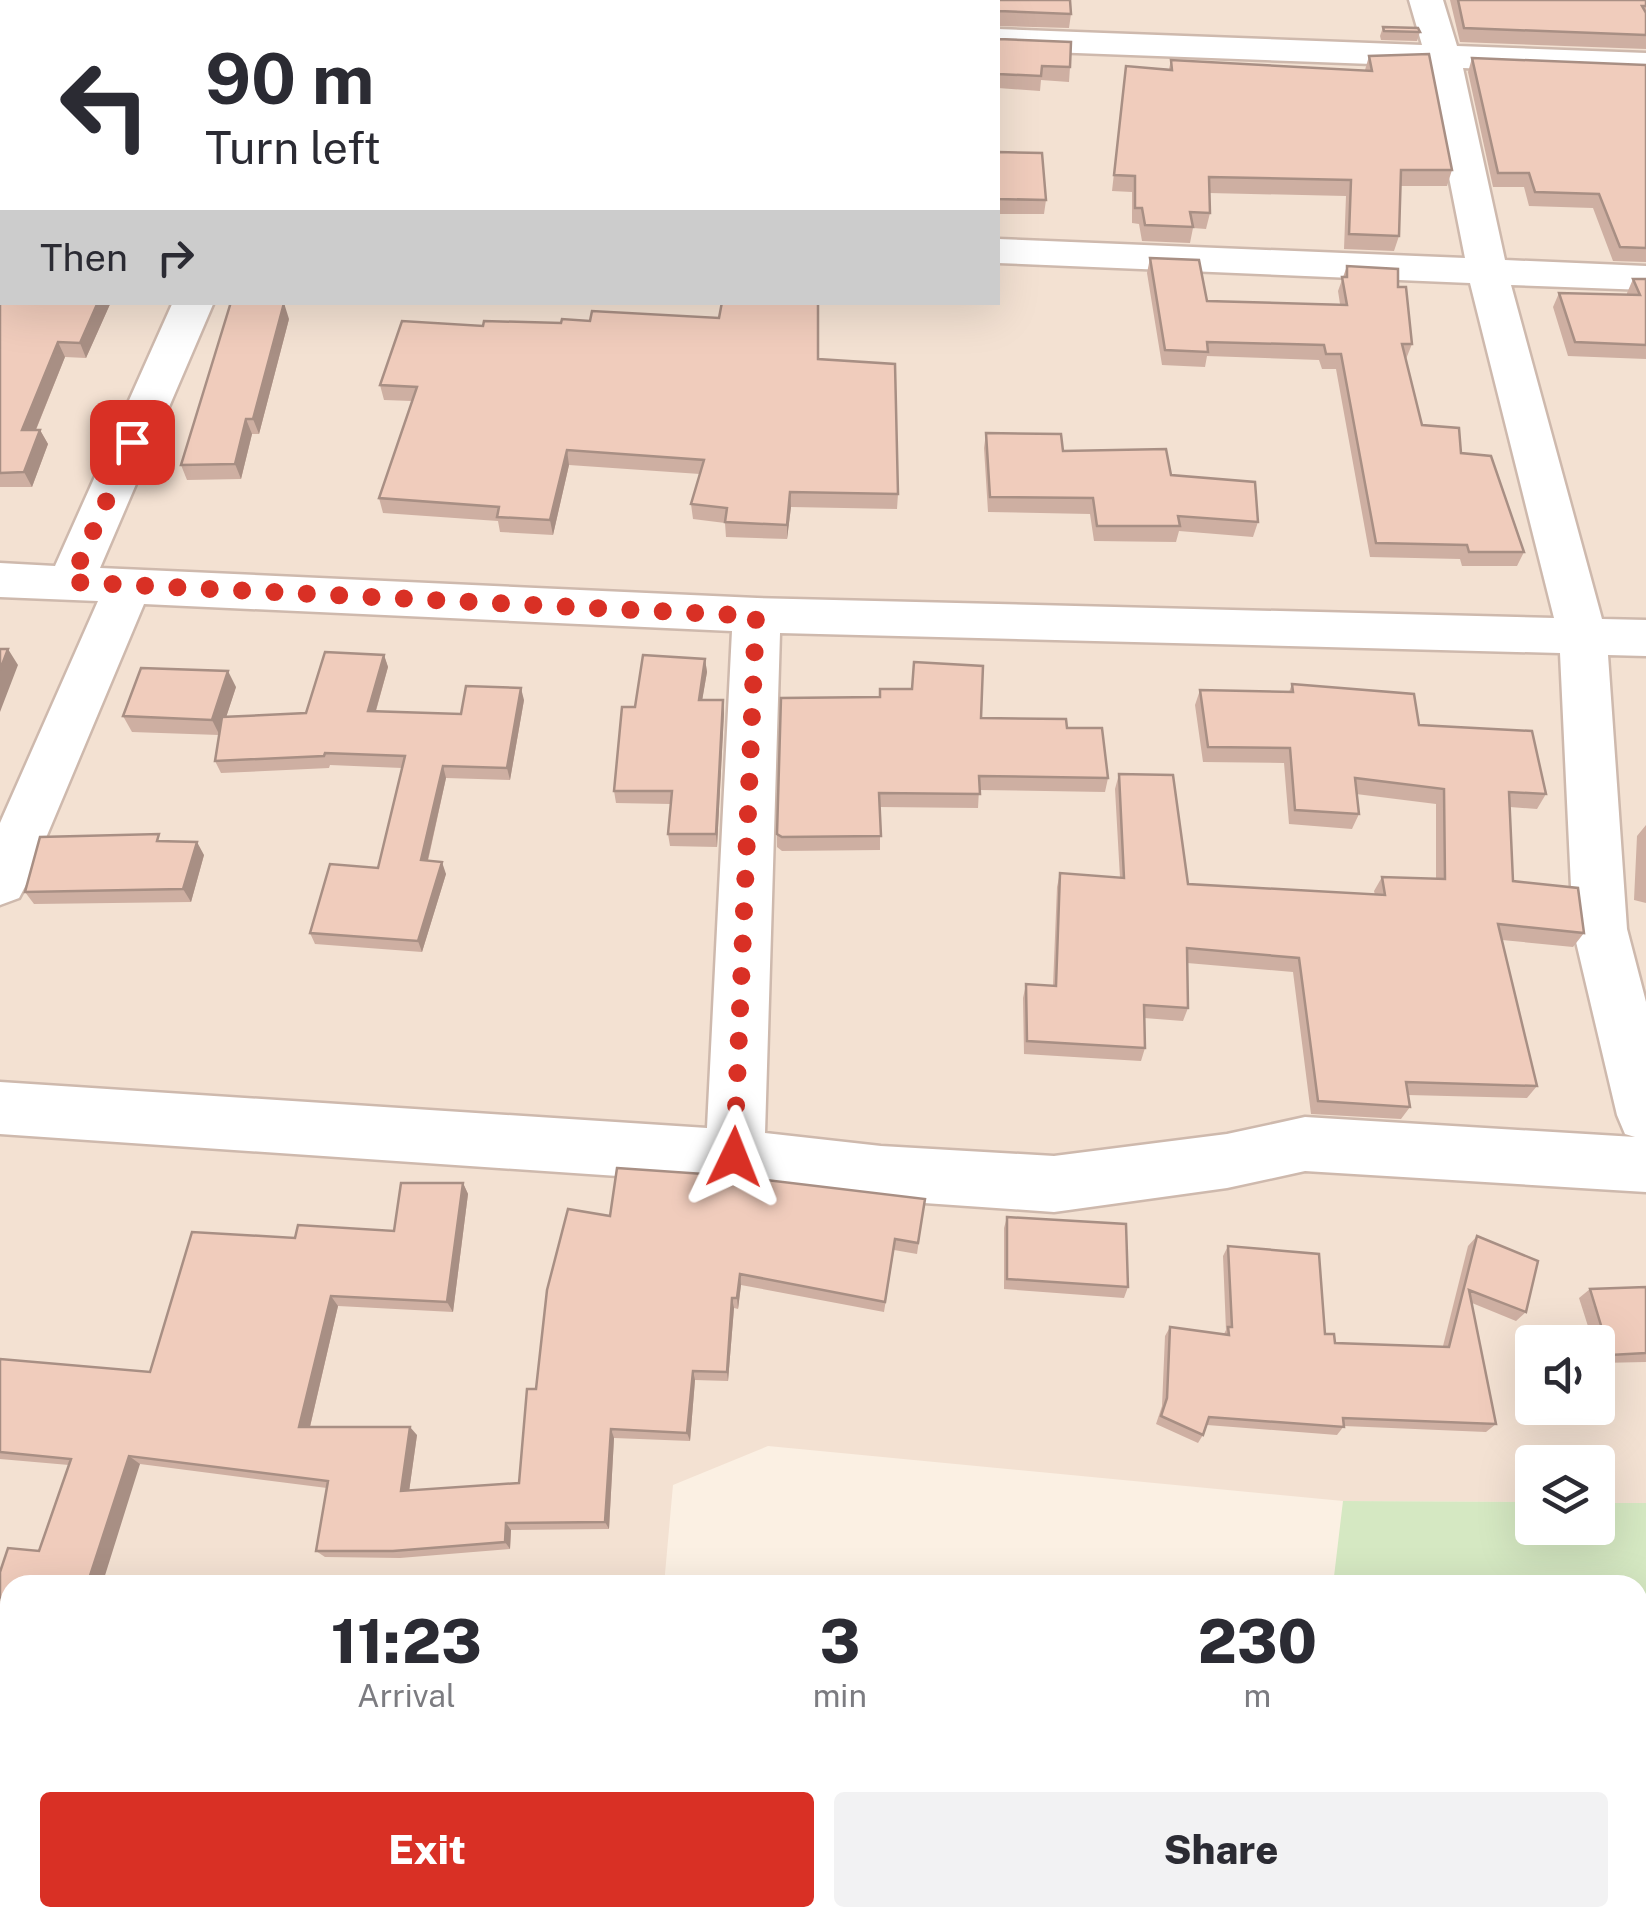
<!DOCTYPE html>
<style>
:root{--surface:#fff;--page:#f2f2f3;--text:#2b2b33;--muted:#7c7c81;--accent:#d93025}
body{margin:0;font-family:"Public Sans",sans-serif;background:var(--page);color:var(--text);height:100vh;display:flex;flex-direction:column;font-size:38px;white-space:nowrap}
*{box-sizing:border-box;margin:0}
p{font-size:32px;color:var(--muted)}
.icon{flex:none;width:55px;height:55px;fill:none;stroke:currentColor;stroke-width:2;stroke-linecap:round;stroke-linejoin:round}
.map{position:relative;flex:1;overflow:hidden}
.sheet{position:absolute;left:0px;top:1575px;width:1648px;height:352px;display:flex;flex-direction:column;background:var(--surface);border-radius:30px 30px 0 0;box-shadow:0 10px 40px #0002}
.sheet>*{flex:none}
.hud{position:absolute;left:0px;top:0px;width:1000px;height:305px;box-shadow:0 10px 40px #0002;background:#fff;color:var(--text);overflow:hidden}
.controls{position:absolute;left:1515px;top:1325px;display:grid;gap:20px}
.controls a{display:grid;place-items:center;width:100px;height:100px;border-radius:10px;background:var(--surface);box-shadow:0 10px 40px #0002;font-size:50px}
.pin{position:absolute;display:grid;place-items:center;width:85px;height:85px;color:#fff;margin:-42px;border-radius:20px;box-shadow:0 5px 15px #0006}
.me{position:absolute;width:110px;margin:-55px;rotate:2deg;stroke-linejoin:round;filter:drop-shadow(0 0 8px #0008)}
.turn{display:flex;align-items:center;gap:35px;height:210px;padding:0 40px;font-size:45px}
.turn .icon{width:130px;height:130px;stroke-width:2.5}
.turn b{display:block;font-size:70px;line-height:85px}
.then{display:flex;align-items:center;height:95px;padding:0 40px;background:#0003;gap:20px;font-size:38px}
.eta{display:flex;justify-content:space-evenly;align-items:center;height:170px;text-align:center}
.eta b{font-size:60px;font-weight:800;line-height:70px}
.button{display:flex;gap:20px;margin-top:auto;padding:20px 40px}
.button a{flex:1;height:115px;border-radius:10px;background:var(--accent);color:#fff;font-size:40px;font-weight:800;line-height:115px;text-align:center}
.button a+a{background:var(--page);color:var(--text)}
.map>svg:first-child{display:block}
</style>
<div class="map">
<svg width="1646" height="1926" viewBox="0 0 1646 1926">
<rect width="100%" height="100%" fill="#fbf0e3"/>
<path fill="#f3e1d2" fill-rule="evenodd" d="M0,0H1646V1503H1598V1462H1532V1502L1343,1501L768,1446L673,1485L664,1585H10V1918H143L142,1926H0ZM2,2H998V302H2ZM1532,1342H1598V1408H1532Z"/>
<path fill="#d5e8c2" d="M1343,1501L1532,1502V1528H1598V1503H1646V1926H1294L1295,1918H1638V1585H1333Z"/>
<path fill="#b9e1e4" stroke="#9fd1d6" stroke-width="2.5" d="M1638,1647H1646V1926H1403V1918H1638Z"/>
<g fill="none" stroke-linecap="round" stroke-linejoin="round">
<g stroke="#ceb9ad" stroke-width="5">
<path id="minor" d="M1409,0H1443L1457,46L1646,53V75L1463,68L1505,260L1646,266V290L1511,285L1602,619L1646,620V656L1608,655L1627,929L1646,1002V1192L1305,1171L1227,1188L1054,1212L881,1200L735,1184L0,1134V1082L707,1128L732,631L144,604L27,883L19,898L0,905V823L98,601L0,597V563L55,566L173,302H214L100,568L757,598L1554,618L1470,283L998,263V239L1465,258L1427,66L998,50V29L1422,45ZM780,633L1560,653L1573,929L1617,1115L1625,1134L1635,1137L1305,1117L1227,1134L1054,1156L881,1146L765,1133Z
M0,1622L10,1623V1693L0,1692Z"/>
</g>
<use href="#minor" fill="#fff" fill-rule="evenodd"/>
</g>
<path fill="#ceafa2" d="M0,0H1070L1071,14L1069,28L998,26V2H2L111,302L86,358L65,357L36,430H40L48,444L32,487H0Z
M1450,0H1646V49L1460,42Z
M1383,27L1420,32L1417,41L1381,40L1380,36Z
M998,38L1070,67L1069,82L1041,80L1040,91L998,88Z
M1369,56L1452,170L1447,186H1400L1399,236L1394,251L1344,249L1346,196L1209,193L1210,213L1206,229L1193,228L1190,243L1142,241L1139,224L1132,223V192L1112,191L1126,66L1169,69L1171,60L1365,70Z
M1472,58L1646,65V262L1613,261L1593,208L1529,206L1524,187H1493L1468,72Z
M998,152L1046,200L1044,214H998Z
M1150,258L1207,301L1340,304L1338,291L1347,266L1398,287L1412,344L1406,359L1422,425L1461,453L1524,552L1517,566H1462L1460,559L1370,557L1336,369H1322L1319,360L1207,356L1205,367L1162,365L1147,273Z
M1633,279H1646V359L1568,356L1553,307L1559,293L1627,295V293Z
M289,319L259,434H252L241,479L187,480L181,465Z
M818,359L898,494L897,509L791,507L787,539L726,537L725,523L693,519L691,504L700,474L569,465L553,535L500,532L498,521L383,513L379,498L412,401L384,400L380,385Z
M986,433L1171,475L1258,522L1253,537L1179,531L1176,542L1094,541L1090,514L988,512L984,448Z
M384,655L388,667L376,711L461,714L524,700L510,780L446,778L428,861L446,874L422,952L315,944L310,933L378,868L402,768L330,765L329,768L221,773L215,761L219,735L132,732L123,716L236,687L226,717L306,713Z
M705,659L707,672L702,700H723L724,713L717,847L670,846L668,834L671,804L616,803L614,791L635,707Z
M1292,684L1419,725L1546,794L1537,809L1510,807L1513,881L1584,933L1573,947L1502,940L1537,1086L1527,1098L1408,1095L1410,1107L1401,1119L1311,1114L1293,972L1187,963L1188,1008L1183,1021L1144,1018L1145,1048L1141,1061L1024,1054L1023,998L1026,984L1053,986L1057,887L1060,873L1120,878L1115,789L1119,774L1188,884L1375,895L1374,891L1382,877L1436,879V804L1356,794L1359,814L1352,829L1289,824L1284,763L1203,762L1195,705L1200,690L1289,692Z
M912,689L981,718L1067,728L1108,778L1105,792L979,790L978,808L880,807V850L782,851L777,847V834L880,697Z
M1646,825V903L1634,900L1637,836Z
M163,841L204,855L191,902L34,904L25,892Z
M463,1183L468,1194L453,1312L338,1306L310,1427L417,1435L409,1491L519,1483L536,1389L610,1216L925,1199L917,1254L894,1250L884,1312L741,1285L738,1309L734,1308L728,1381L695,1380L690,1441L614,1438L609,1529L511,1530L510,1549L400,1558L325,1557L316,1551L327,1488L140,1464L10,1585V1604L0,1601V1572L39,1551L69,1465L0,1459V1359L150,1372L295,1238L394,1231Z
M1007,1217L1128,1287L1124,1298L1004,1289V1228Z
M1477,1236L1526,1312L1516,1321L1472,1303L1496,1424L1486,1432L1344,1426L1337,1435L1207,1425L1203,1435L1198,1443L1156,1424L1162,1406L1165,1336L1170,1327L1224,1334L1226,1330L1223,1256L1228,1246L1335,1343L1443,1346L1468,1246Z
M1646,1287V1362L1599,1363L1598,1342H1593L1579,1298L1590,1289Z"/>
<path fill="#a88f84" d="M98,302H111L86,358L80,343Z
M284,303L289,319L259,434L253,419Z
M58,342L65,357L30,444L22,430Z
M246,419L252,434L241,479L235,464Z
M40,430L48,444L32,487L24,472Z
M567,450L569,465L553,535L550,520Z
M790,492L791,507L787,539V525Z
M8,649L18,665L0,712V670Z
M384,655L388,667L372,724L368,711Z
M705,659L707,672L700,713L699,700Z
M228,671L236,687L220,736L212,720Z
M521,688L524,700L510,780L507,768Z
M723,700L724,713L717,847L716,834Z
M443,766L446,778L425,872L421,860Z
M197,842L204,855L191,902L183,889Z
M442,862L446,874L422,952L418,941Z
M463,1183L468,1194L453,1312L447,1302Z
M740,1274L741,1285L738,1309L737,1298Z
M331,1296L338,1306L308,1435L299,1427Z
M732,1298L734,1308L728,1381L727,1372Z
M693,1371L695,1380L690,1441L687,1433Z
M410,1427L417,1435L408,1499L401,1491Z
M611,1429L614,1438L609,1529L605,1522Z
M129,1456L140,1464L102,1585H87Z
M506,1523L511,1530L510,1549L505,1542Z"/>
<path fill="#f0ccbc" stroke="#a88f84" stroke-width="2.5" d="M0,0H1070L1071,14L999,11L998,13V2H2V302H98L80,343L58,342L22,430H40L24,472L0,473Z
M1458,0H1646V6H1642L1646,13V35L1464,28Z
M1383,27L1418,28L1420,32L1384,31Z
M998,38L999,39L1071,42L1070,67L1042,66L1041,76L998,74Z
M1429,54L1452,170H1401L1399,236L1349,234L1351,180L1209,177L1210,213L1190,212L1193,227L1145,225L1142,208H1135V176L1114,175L1126,66L1172,70L1171,60L1372,71L1369,56Z
M1472,58L1646,65V248L1620,247L1599,194L1535,192L1529,173H1498Z
M998,152L1042,153L1046,200L998,199Z
M1150,258L1199,260L1207,301L1347,305L1342,277H1347V266L1398,269V287H1406L1412,344H1402L1422,425L1459,428L1461,453L1491,456L1524,552H1469L1467,545L1376,543L1341,354H1326L1324,345L1207,342L1208,352L1165,350Z
M1633,279H1646V345L1575,342L1559,293L1640,295Z
M231,302L284,303L253,419H246L235,464L181,465Z
M722,302H818V359L895,364L898,494L790,492L787,525L725,522L727,508L691,504L704,460L567,450L550,520L497,517L499,507L379,498L417,387L380,385L402,321L483,326L484,321L561,323L562,319L590,321L592,311L719,318Z
M986,433L1061,434L1063,451L1166,449L1171,475L1255,482L1258,522L1178,516L1180,526H1097L1093,498L990,497Z
M0,649H8L0,670Z
M325,652L384,655L368,711L461,714L466,686L521,688L507,768L443,766L421,860L442,862L418,941L310,933L330,864L378,868L405,756L325,753L324,756L215,761L222,717L306,713Z
M643,655L705,659L699,700H723L716,834H668L672,791H614L622,707H635Z
M914,662L983,666L981,718L1066,719L1067,728H1102L1108,778L979,776L980,794L879,793L881,836L782,837L777,834L781,698L880,697V689H912Z
M141,668L228,671L212,720L123,716Z
M1292,684L1414,694L1419,725L1532,731L1546,794L1509,792L1513,881L1578,888L1584,933L1498,924L1537,1086L1406,1082L1410,1107L1318,1101L1299,958L1187,948L1188,1008L1144,1005L1145,1048L1027,1041L1026,984L1056,986L1060,873L1124,878L1119,774L1173,775L1188,884L1385,895L1382,877L1445,879L1444,789L1355,778L1359,814L1295,810L1290,748L1208,747L1200,690L1293,692Z
M159,834L157,841L197,842L183,889L25,892L40,837Z
M617,1168L733,1176L925,1199L918,1243L895,1239L885,1302L740,1274L737,1298H732L727,1372L693,1371L687,1433L611,1429L605,1522L506,1523L505,1542L393,1551H316L328,1481L129,1456L87,1585H10V1599L0,1598V1572L8,1548L39,1551L71,1459L0,1452V1359L150,1372L192,1232L295,1238L298,1225L394,1231L401,1183H463L447,1302L331,1296L299,1427H410L401,1491L519,1483L527,1389H536L547,1290L568,1209L610,1216Z
M1007,1217L1126,1224L1128,1287L1007,1279Z
M1477,1236L1538,1261L1526,1312L1469,1290L1496,1424L1343,1418L1344,1427L1209,1417L1203,1435L1161,1416L1167,1398L1170,1327L1229,1335L1228,1327H1232L1228,1246L1319,1254L1325,1334H1334L1335,1343L1449,1347Z
M1646,1287V1353L1610,1355L1590,1289Z"/>
<g fill="none" stroke-linecap="round" stroke-linejoin="round">
<path stroke="#d93025" stroke-width="18" stroke-dasharray="0 32.4" d="M132,442L71,582L756,616L734,1157"/>
</g>
</svg>
<div class="controls">
<a><svg class="icon" aria-label="sound" viewBox="0 0 24 24"><path d="M4 9h4l5-4v14l-5-4H4zM17 9q2 3 0 6"/></svg></a>
<a><svg class="icon" aria-label="layers" viewBox="0 0 24 24"><path d="M12 4l9 5-9 5-9-5zM3 14l9 5 9-5"/></svg></a>
</div>
<div class="pin" style="left:132px;top:442px;background:#d93025"><svg class="icon" aria-label="arrive" viewBox="0 0 24 24"><path d="M6 21V4h12l-3 4 3 4H6"/></svg></div>
<svg class="me" style="left:734px;top:1157px" viewBox="-20 -20 40 40"><path d="M0-17L14 15 0 8-14 15z" fill="#d93025" stroke="#fff" stroke-width="4"/></svg>
<div class="hud">
<div class="turn"><svg class="icon" aria-label="left" viewBox="0 0 24 24"><path d="M17 20v-9H6M10 6l-5 5 5 5"/></svg><div><b>90 m</b>Turn left</div></div>
<div class="then">Then<svg class="icon" aria-label="right" viewBox="0 0 24 24"><path d="M7 20v-9h11M14 6l5 5-5 5"/></svg></div>
</div>
<section class="sheet">
<div class="eta">
<div><b>11:23</b><p>Arrival</p></div>
<div><b>3</b><p>min</p></div>
<div><b>230</b><p>m</p></div>
</div>
<div class="button"><a>Exit</a><a>Share</a></div>
</section>
</div>
